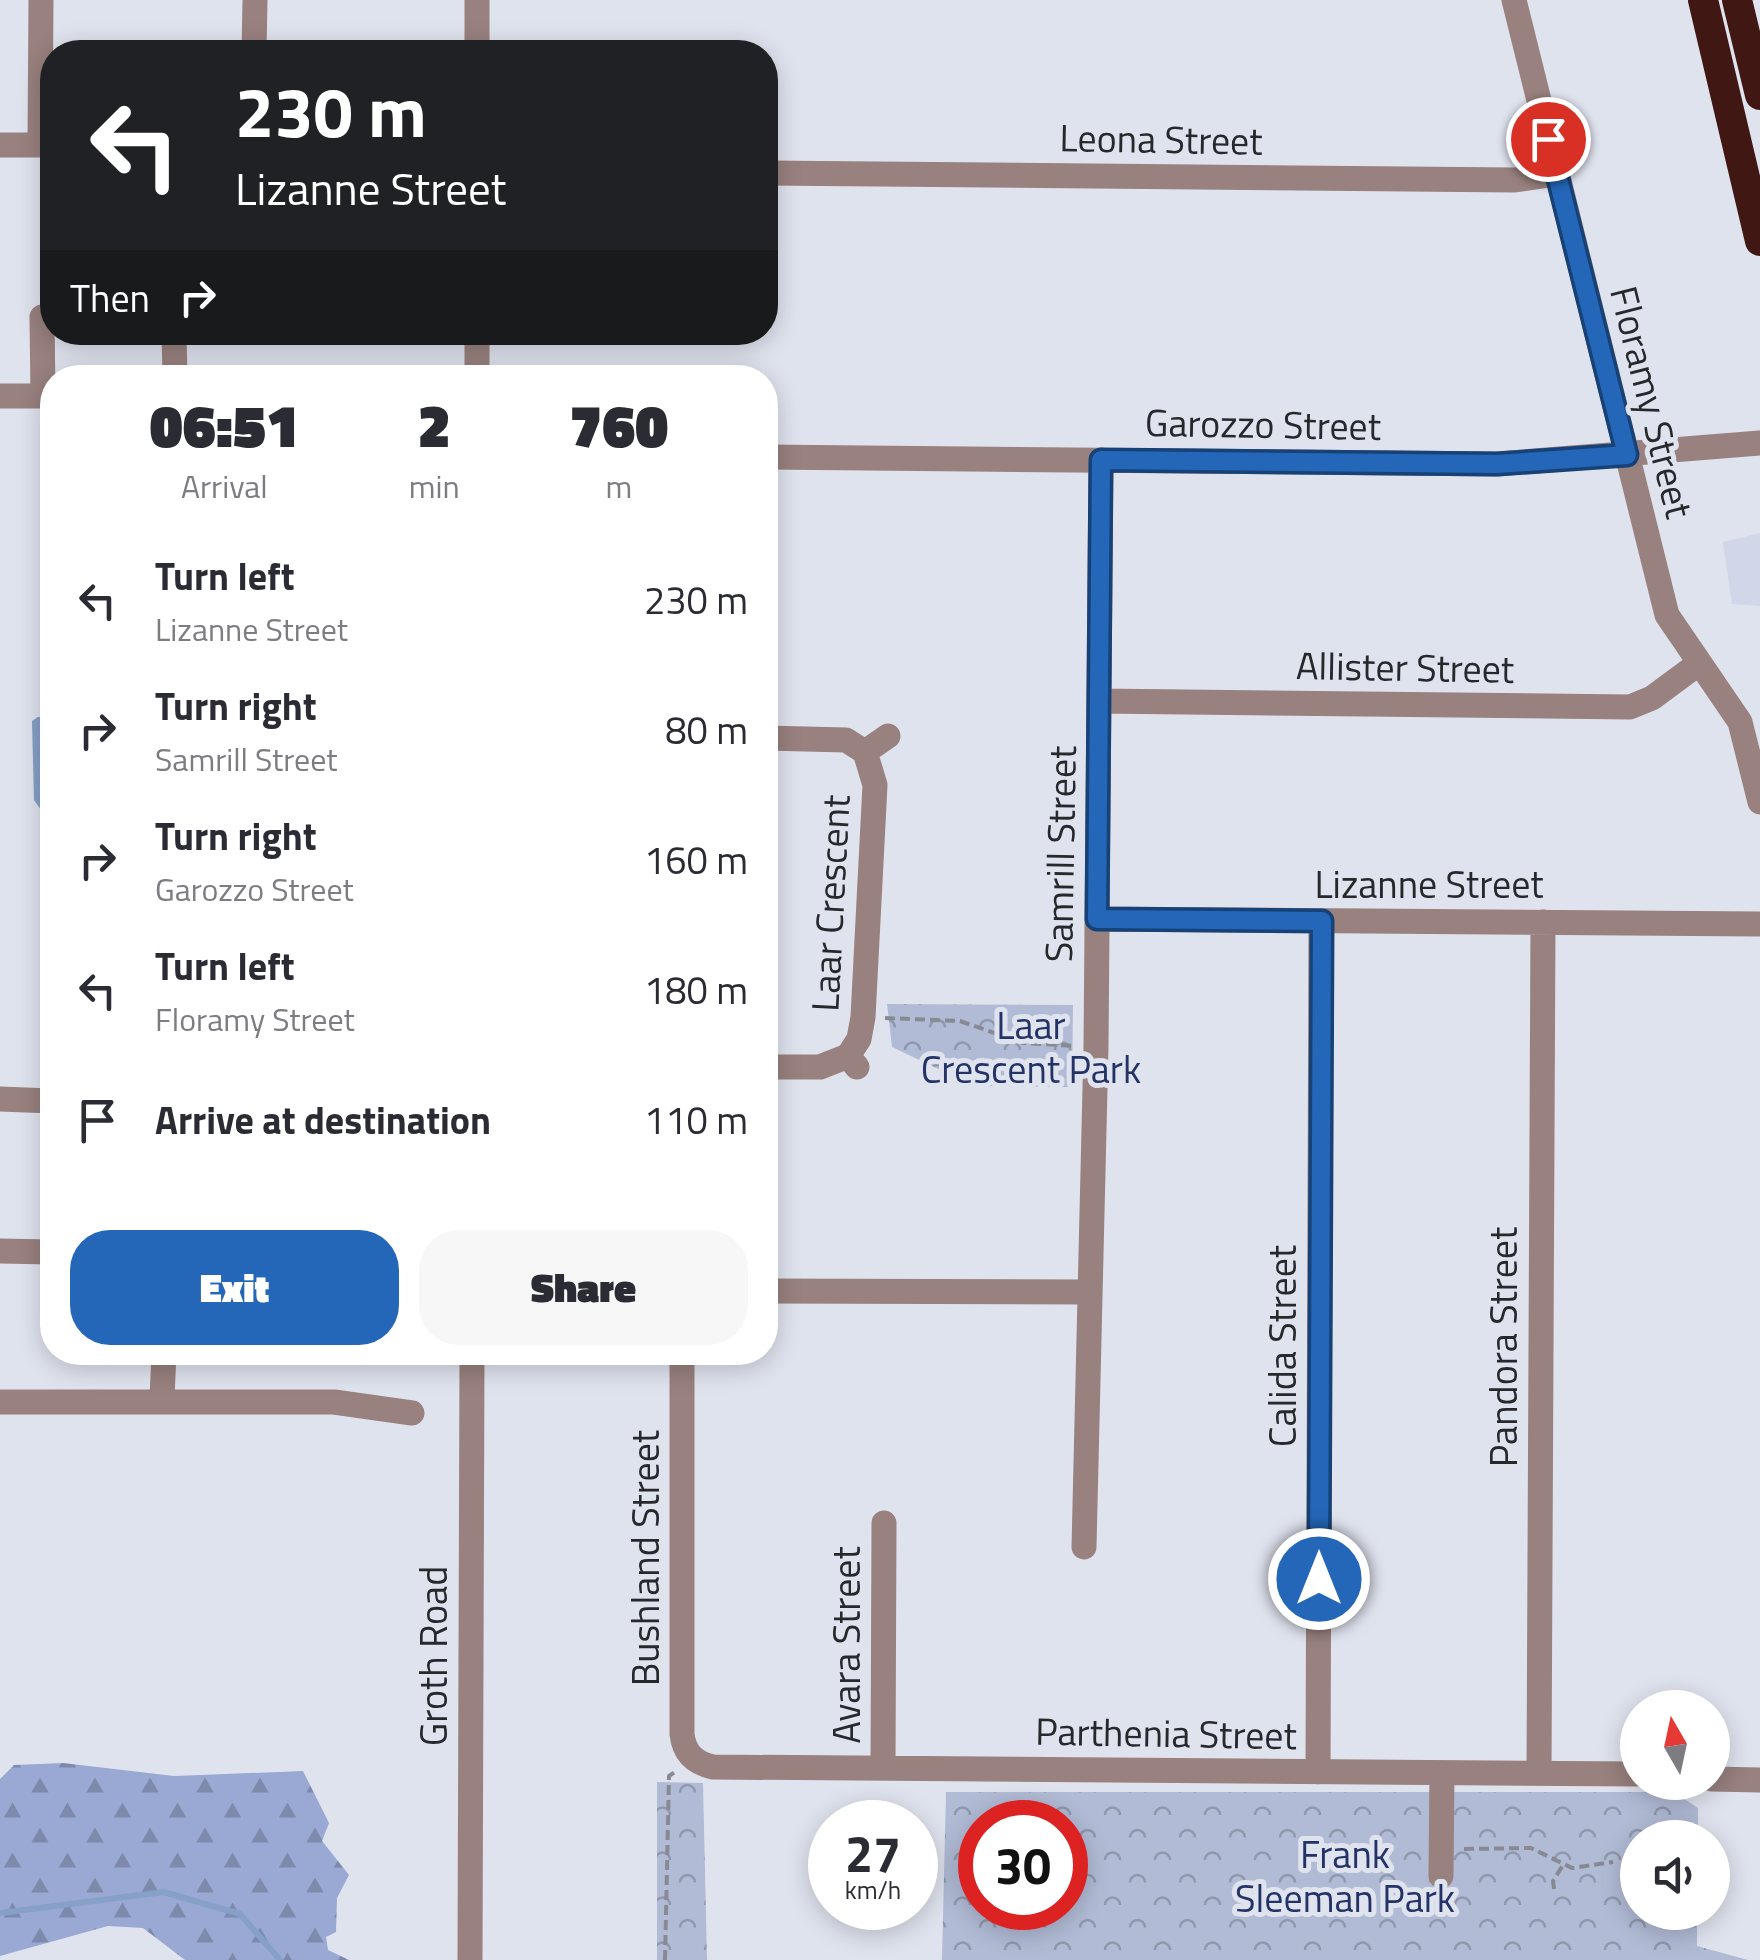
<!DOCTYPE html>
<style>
:root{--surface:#fff;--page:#f7f7f7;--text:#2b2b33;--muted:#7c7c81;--accent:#2466b7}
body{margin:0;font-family:"Titillium Web",sans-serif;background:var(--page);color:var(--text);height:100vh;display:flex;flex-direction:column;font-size:38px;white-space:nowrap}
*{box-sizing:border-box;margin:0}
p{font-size:32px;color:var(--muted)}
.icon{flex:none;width:55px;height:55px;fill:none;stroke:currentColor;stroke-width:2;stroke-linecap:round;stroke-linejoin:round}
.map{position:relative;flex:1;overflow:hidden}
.details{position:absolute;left:40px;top:365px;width:738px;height:1000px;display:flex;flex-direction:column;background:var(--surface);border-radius:40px;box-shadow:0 5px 25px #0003}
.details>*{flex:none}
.top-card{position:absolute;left:40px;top:40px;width:738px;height:305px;border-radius:40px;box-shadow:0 5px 25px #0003;background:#202124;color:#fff;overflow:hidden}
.needle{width:65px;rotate:351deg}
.fabs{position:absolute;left:1620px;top:1690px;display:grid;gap:20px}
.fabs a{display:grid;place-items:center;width:110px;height:110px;border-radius:50%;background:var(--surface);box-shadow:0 5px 25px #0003;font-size:50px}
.speed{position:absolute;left:808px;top:1800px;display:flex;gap:20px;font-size:50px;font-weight:700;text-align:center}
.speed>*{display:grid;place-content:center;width:130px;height:130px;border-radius:50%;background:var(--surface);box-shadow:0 5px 25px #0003;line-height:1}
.speed small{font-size:25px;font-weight:400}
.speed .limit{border:15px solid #d22;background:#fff;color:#111}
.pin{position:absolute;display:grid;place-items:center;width:85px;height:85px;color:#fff;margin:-42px;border:5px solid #fff;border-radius:50%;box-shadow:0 2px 10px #0007}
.me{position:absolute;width:110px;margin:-55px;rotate:0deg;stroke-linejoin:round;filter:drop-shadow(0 0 8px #0008)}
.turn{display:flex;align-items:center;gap:35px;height:210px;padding:0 30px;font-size:45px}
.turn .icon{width:130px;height:130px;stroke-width:2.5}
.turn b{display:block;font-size:70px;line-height:85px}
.then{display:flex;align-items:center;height:95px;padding:0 30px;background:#0003;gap:20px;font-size:38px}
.eta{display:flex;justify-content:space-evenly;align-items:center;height:170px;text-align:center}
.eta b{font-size:60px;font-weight:800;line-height:70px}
.button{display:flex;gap:20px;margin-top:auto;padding:20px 30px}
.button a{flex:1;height:115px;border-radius:40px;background:var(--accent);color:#fff;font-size:40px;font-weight:800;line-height:115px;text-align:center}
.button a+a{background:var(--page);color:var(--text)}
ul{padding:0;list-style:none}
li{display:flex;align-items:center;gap:30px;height:130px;padding:0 30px}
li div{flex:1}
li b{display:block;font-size:38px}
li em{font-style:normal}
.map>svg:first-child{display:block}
</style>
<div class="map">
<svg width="1760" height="1960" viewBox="0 0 1760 1960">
<defs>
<pattern id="forest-firs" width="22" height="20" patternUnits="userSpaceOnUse" patternTransform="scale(2.5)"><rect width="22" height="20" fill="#9aa9d4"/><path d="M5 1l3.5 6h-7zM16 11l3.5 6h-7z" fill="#7d8aac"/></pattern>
<pattern id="park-crowns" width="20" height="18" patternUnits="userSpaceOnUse" patternTransform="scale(2.5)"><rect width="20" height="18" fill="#b1bbd5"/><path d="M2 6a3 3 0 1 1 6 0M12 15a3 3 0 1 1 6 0" fill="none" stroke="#9098ad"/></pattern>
</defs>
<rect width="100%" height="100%" fill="#dfe3ee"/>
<path fill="#d1d7e8" d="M1760,533V606L1732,604L1723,542Z"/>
<path fill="url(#forest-firs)" d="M63,1763L174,1776L303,1771L329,1823L322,1841L349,1875L337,1898L336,1932L326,1937L328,1950L349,1960H185L143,1928L108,1926L0,1956V1779L14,1765Z"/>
<path fill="url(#park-crowns)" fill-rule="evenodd" d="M887,1004L1073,1005L1072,1087L974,1086L892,1047Z
M657,1782L703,1783L707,1960H657Z
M946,1792H1674L1698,1808V1837L1638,1838V1912L1697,1913V1946L1748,1960H942ZM980,1822H1065V1908H980Z"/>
<path fill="#87a0c7" d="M38,717H52V810H41L34,800L32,721Z"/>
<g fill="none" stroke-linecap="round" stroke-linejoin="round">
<path stroke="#87a0c7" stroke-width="6" d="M0,1913L164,1892L240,1914L280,1960"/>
<path stroke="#878a92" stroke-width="4" stroke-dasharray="10 5" stroke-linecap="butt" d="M885,1018L960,1021L1023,1043L1076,1046
M1464,1849L1531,1848L1572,1868L1613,1862
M1554,1889L1553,1881L1563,1865
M665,1960L669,1776L678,1770"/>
<path stroke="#98817e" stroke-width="25" d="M1514,0L1667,615L1740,722L1760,802
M254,52L255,0
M477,52V0
M0,145H52
M40,145L41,0
M765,173L1515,180L1557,174
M42,317L43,396
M174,332L175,378
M477,332V378
M0,396H52
M765,457L1497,464L1760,443
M1099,701L1630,707L1652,698L1698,664
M765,738L846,740L865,752
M1097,919L1760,924
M848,1056L859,1039L863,1017L875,785L865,752L888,736
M765,1067H820L848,1056L857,1067
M0,1099L52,1101
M0,1251L52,1252
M765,1291L1089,1292
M682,1352V1734C684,1753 695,1763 713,1767L1638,1774
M162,1399L164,1352
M0,1402H334L412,1413
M1084,1547L1096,1046L1101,460
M883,1767L884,1523
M1318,1772L1321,921
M1539,1772L1543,922
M1712,1779L1760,1780
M1441,1876L1442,1773
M470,1960L472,1352"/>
<path stroke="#401713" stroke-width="30" d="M1703,0L1760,241
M1737,0L1760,95"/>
</g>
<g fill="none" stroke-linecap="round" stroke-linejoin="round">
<g stroke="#174277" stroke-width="25">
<path id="route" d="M1319,1579L1322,921L1097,919L1101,460L1497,464L1627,455L1548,139"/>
</g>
<use href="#route" stroke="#2466b7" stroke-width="18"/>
</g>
<g text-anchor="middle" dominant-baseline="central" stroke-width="10" stroke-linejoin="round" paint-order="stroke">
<g font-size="38" fill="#26282c" stroke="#dfe3ee">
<text transform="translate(1161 139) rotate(1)">Leona Street</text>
<text transform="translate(1652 402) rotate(76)">Floramy Street</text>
<text transform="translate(1263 424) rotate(1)">Garozzo Street</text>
<text transform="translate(1405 667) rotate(1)">Allister Street</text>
<text transform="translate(1060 854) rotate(-89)">Samrill Street</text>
<text x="1429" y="884">Lizanne Street</text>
<text transform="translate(830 903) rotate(-87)">Laar Crescent</text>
<text transform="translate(1282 1346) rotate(-90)">Calida Street</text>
<text transform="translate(1503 1347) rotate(-90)">Pandora Street</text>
<text transform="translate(645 1558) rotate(-90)">Bushland Street</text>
<text transform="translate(846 1645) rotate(-90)">Avara Street</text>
<text transform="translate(433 1656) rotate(-90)">Groth Road</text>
<text transform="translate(1166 1733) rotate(1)">Parthenia Street</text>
</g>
<g font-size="38" fill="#233267" stroke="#dfe3ee">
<text x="1031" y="1025">Laar<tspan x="1031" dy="44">Crescent Park</tspan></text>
<text x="1345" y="1854">Frank<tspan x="1345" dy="44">Sleeman Park</tspan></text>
</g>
</g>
</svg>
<div class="fabs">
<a><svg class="needle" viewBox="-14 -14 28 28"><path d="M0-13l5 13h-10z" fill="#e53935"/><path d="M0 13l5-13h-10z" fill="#7c7c81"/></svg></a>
<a><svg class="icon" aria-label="sound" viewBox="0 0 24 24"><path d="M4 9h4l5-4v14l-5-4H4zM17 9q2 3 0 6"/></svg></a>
</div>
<div class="speed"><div>27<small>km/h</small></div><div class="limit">30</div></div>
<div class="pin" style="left:1548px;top:139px;background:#d93025"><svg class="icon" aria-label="arrive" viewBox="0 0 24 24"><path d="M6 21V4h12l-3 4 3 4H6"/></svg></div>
<svg class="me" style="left:1319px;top:1579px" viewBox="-20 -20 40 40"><circle r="17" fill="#2466b7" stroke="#fff" stroke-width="3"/><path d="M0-11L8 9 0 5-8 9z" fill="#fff"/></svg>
<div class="top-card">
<div class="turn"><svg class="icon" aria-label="left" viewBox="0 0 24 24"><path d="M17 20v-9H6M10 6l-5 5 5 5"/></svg><div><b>230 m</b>Lizanne Street</div></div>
<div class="then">Then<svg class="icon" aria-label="right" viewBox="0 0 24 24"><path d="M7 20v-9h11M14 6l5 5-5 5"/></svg></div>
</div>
<section class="details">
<div class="eta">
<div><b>06:51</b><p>Arrival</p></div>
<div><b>2</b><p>min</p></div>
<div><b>760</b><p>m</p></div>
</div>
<ul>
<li><svg class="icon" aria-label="left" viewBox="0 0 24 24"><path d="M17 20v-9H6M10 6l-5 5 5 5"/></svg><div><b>Turn left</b><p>Lizanne Street</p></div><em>230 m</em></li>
<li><svg class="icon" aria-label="right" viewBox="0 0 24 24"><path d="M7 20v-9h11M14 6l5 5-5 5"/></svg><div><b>Turn right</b><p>Samrill Street</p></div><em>80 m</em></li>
<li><svg class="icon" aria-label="right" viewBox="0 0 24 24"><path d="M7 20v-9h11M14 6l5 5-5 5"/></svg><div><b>Turn right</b><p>Garozzo Street</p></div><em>160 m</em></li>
<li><svg class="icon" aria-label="left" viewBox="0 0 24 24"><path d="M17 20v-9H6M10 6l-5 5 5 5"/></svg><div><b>Turn left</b><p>Floramy Street</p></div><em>180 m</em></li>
<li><svg class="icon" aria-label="arrive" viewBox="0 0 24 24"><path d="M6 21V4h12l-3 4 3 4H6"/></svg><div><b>Arrive at destination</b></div><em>110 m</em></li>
</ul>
<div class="button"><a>Exit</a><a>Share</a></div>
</section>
</div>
